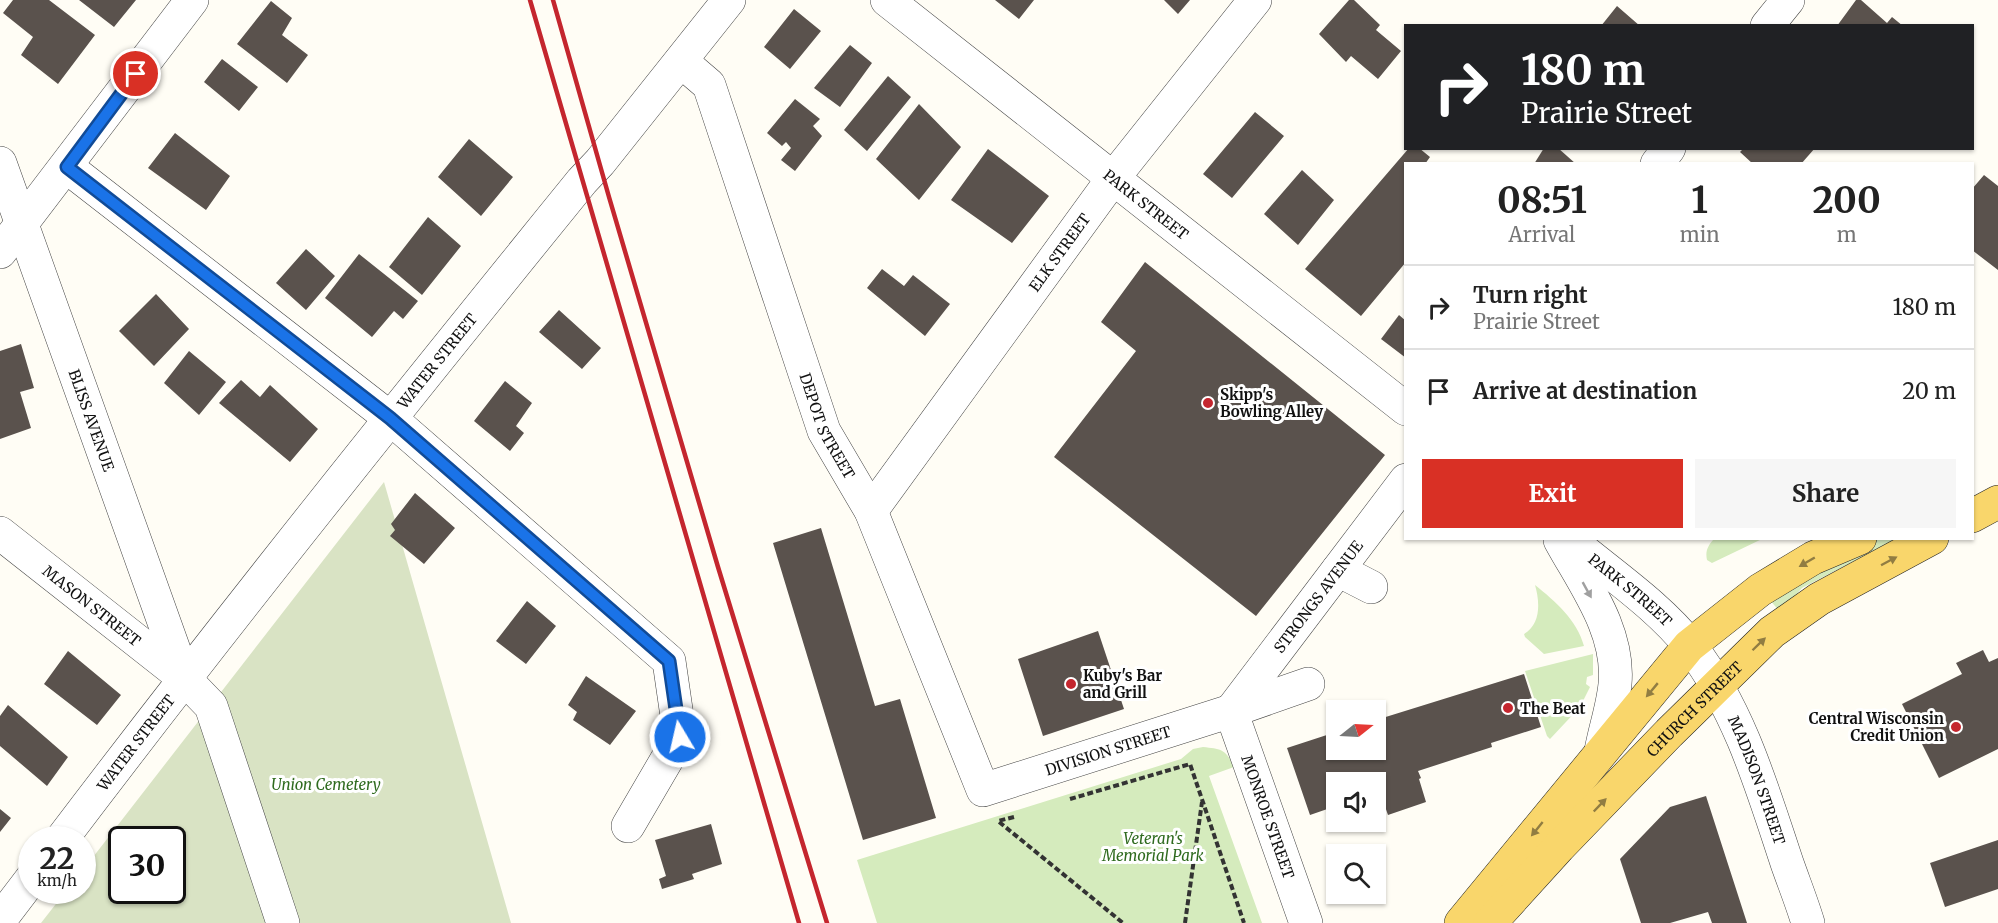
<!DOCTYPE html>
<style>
:root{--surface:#fff;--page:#f6f6f6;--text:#222;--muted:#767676;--line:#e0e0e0;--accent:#d93025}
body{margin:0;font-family:Merriweather,serif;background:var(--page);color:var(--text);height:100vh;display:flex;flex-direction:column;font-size:22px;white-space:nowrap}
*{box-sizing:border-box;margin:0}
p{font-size:20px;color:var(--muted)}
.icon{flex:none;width:33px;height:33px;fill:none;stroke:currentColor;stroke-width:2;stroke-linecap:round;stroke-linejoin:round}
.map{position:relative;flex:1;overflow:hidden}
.details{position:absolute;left:1404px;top:162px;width:570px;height:378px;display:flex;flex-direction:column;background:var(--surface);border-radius:0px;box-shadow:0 2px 4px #0004}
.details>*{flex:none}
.top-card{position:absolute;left:1404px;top:24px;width:570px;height:126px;border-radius:0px;box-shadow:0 2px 4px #0004;background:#202124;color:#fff;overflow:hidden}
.needle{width:39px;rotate:72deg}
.tools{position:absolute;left:1326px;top:700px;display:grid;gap:12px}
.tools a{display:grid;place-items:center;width:60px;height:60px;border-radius:0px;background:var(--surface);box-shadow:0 2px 4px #0004;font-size:30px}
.speed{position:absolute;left:18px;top:826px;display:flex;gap:12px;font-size:30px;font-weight:700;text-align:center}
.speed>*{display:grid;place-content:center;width:78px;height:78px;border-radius:50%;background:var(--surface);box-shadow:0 2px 4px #0004;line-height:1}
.speed small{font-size:15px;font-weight:400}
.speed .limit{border:3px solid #111;border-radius:9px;background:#fff;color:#111}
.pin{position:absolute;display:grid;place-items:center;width:51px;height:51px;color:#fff;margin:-26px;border:3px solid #fff;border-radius:50%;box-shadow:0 2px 6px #0007}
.me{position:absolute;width:66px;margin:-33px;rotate:351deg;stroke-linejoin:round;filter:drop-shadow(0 0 4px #0008)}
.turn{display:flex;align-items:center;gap:21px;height:126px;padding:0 18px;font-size:27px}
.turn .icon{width:78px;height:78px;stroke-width:2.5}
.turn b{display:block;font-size:42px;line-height:51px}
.eta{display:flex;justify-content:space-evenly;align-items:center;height:102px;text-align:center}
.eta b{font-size:36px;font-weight:700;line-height:42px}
.cta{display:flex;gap:12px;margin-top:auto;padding:12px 18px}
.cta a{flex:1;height:69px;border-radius:0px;background:var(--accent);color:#fff;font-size:24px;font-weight:700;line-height:69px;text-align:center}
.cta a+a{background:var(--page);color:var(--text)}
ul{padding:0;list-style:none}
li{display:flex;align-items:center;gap:18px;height:84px;padding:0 18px;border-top:2px solid var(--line)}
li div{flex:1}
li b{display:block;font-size:22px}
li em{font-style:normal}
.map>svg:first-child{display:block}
</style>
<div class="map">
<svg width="1998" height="923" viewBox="0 0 1998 923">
<rect width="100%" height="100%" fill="#fffdf5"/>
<path fill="#d5ebbd" d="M1715,538H1762V539L1712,563L1707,560C1705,551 1708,545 1715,538Z
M1867,539H1896L1802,588L1780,612L1764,593Z
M1535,585C1555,601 1577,620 1584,646L1544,654L1525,637L1524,634C1541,624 1540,602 1535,585Z
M1593,654V675L1587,677L1586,684L1590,687L1580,707L1550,739L1547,736L1525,671Z
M1203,747C1221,749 1226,749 1234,767L1209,776L1262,923H877L857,860L1181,759L1193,749Z"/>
<path fill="#d9e3c4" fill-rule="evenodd" d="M384,482L511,923H41L66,891H82L83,870ZM122,840H172V891H122Z"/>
<path fill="#5a524d" d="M13,0H49L95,35L58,84L21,55L33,37L3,13Z
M79,0H136L114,27Z
M995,0H1034L1019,19Z
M1164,0H1190L1178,14Z
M1349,0H1354L1380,25L1376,30L1401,51L1378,79L1351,56L1346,62L1319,34Z
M1856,0H1861L1887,23L1892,17L1903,26H1837Z
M271,1L292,18L282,35L308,55L287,83L237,44Z
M1617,6L1640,26H1601Z
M794,9L821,31L790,69L764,47Z
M850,45L872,63L840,107L814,88Z
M222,59L258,87L239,111L204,82Z
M888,76L911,97L867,151L844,130Z
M795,99L820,119L813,126L822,136L795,171L781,160L791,148L786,142L782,146L767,133Z
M919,104L961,147L919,200L876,159Z
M1255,112L1284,136L1232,198L1203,174Z
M175,133L230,176L206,210L148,168Z
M469,139L513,177L481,216L438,177Z
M1409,148H1419L1430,157L1425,164H1406V262L1361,316L1305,269Z
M1544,148H1558L1576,164H1534Z
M1744,148H1815L1801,164H1753L1740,152Z
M988,149L1049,196L1012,243L951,200Z
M1302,170L1334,200L1298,245L1264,214Z
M1984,175L1998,186V270L1972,250V189Z
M428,217L461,246L422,295L389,267Z
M306,249L335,276L306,310L276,283Z
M359,254L418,301L403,319L394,311L372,337L325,298Z
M1145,262L1385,455L1256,616L1054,457L1136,351L1101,322Z
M882,269L904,286L913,275L950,304L925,336L867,288Z
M156,294L189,329L154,366L119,331Z
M559,310L601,348L582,369L539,332Z
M1399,315L1406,321V358L1381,339Z
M21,344L34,388L20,392L31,428L0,439V351Z
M189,351L226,382L199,415L164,383Z
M241,380L260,397L270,385L318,429L290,462L219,403Z
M505,381L532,403L516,426L524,433L510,451L474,421Z
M415,493L455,528L424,564L390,536L395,530L391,524Z
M821,528L875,706L900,699L936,818L863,840L773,543Z
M527,601L556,626L526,664L496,641Z
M1098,631L1124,709L1043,736L1018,659Z
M1983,650L1989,662L1998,658V749L1939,778L1902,704L1962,674L1956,663Z
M68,651L121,695L97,725L44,684Z
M1524,674L1541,727L1491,743L1492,747L1418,771L1421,778L1419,779L1426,802L1388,815L1380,792L1376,793V783H1336V806L1310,815L1287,748L1336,732V750H1376V720Z
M586,676L636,711L610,745L573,720L577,712L568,705Z
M8,705L68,757L47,786L0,746V716Z
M1706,796L1747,923H1712L1708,912L1670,923H1641L1620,859L1670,807Z
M0,809L11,818L0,832Z
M711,824L722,864L692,874L694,879L662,889L659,879L666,876L655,840Z
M1998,840V889L1945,907L1930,863Z"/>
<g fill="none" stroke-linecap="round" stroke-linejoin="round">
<g stroke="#444" stroke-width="34">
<g id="minor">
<path id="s1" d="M887,0L1406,409"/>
<path d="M1767,26L1788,0"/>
<path id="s2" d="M681,61L709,85L824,431L871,511L983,790L1231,711L1308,684"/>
<path id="s3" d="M0,163L184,678"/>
<path d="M1657,164L1669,148"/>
<path d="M67,167L390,418L669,661L680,737L628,826"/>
<path d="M0,252L192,0"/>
<path id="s4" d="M871,511L1114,177L1255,0"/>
<path id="s5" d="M0,533L184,678L211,706L283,923"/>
<path id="s6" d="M1568,538C1609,573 1658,605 1691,647C1740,711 1762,788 1787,863C1794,883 1802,903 1808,923"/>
<path d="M1560,540C1584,584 1620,631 1615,684C1613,706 1605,729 1601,751"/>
<path d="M1338,570L1371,587"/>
<path id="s7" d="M1231,711L1406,480"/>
<path id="s8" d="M1231,711L1306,923"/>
<path id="s9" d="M61,840C230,617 406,398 582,181L600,162L729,0"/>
<path d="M0,920L32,878"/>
</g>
</g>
<g stroke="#222" stroke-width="34">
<g id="major">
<path d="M1972,516L1998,502"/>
<path d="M1461,923L1689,646L1760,590L1813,558L1860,538"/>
<path id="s10" d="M1490,923L1559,847L1669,733L1772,632L1819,599L1932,538"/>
</g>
</g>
<path stroke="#333" stroke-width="4" stroke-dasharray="6 3" stroke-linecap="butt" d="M1070,799L1190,764L1244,923
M1014,817L998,821L1123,923
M1185,923L1202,802"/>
<use href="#minor" stroke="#fff" stroke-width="33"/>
<use href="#major" stroke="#f9d66b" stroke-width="33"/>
<path stroke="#c4262e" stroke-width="4.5" d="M530,0L799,923
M553,0L609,197L718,567L827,923"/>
</g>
<defs><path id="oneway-solid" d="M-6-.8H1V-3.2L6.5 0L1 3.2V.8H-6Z" transform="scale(1.5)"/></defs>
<g fill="#917d42">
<use href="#oneway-solid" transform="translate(1889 561) rotate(-28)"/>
<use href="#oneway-solid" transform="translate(1807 562) rotate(150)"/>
<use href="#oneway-solid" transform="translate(1759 644) rotate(-44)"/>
<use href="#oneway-solid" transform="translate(1652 690) rotate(130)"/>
<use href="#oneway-solid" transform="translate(1600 805) rotate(-46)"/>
<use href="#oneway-solid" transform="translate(1537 829) rotate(129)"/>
</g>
<use fill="#a0a0a0" href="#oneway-solid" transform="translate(1587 590) rotate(61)"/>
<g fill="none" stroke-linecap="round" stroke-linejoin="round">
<g stroke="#114b97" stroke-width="15">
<path id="route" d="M136,74L67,167L390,418L669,661L680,737"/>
</g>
<use href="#route" stroke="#1a73e8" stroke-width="10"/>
</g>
<g fill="#c4262e" stroke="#fff" stroke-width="2">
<circle cx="1208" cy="403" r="6"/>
<circle cx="1071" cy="684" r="6"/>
<circle cx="1508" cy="708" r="6"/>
<circle cx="1956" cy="727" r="6"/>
</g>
<g text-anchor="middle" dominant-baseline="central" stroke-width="6" stroke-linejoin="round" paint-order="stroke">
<g font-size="15" fill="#111" stroke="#fff">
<text stroke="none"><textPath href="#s1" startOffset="330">PARK STREET</textPath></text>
<text stroke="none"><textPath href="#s4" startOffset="320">ELK STREET</textPath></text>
<text stroke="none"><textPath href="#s9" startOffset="609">WATER STREET</textPath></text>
<text stroke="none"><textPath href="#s3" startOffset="273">BLISS AVENUE</textPath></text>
<text stroke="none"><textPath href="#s2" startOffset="398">DEPOT STREET</textPath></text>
<text stroke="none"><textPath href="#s6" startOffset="81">PARK STREET</textPath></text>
<text stroke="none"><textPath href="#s7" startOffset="144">STRONGS AVENUE</textPath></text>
<text stroke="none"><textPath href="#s5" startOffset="117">MASON STREET</textPath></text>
<text stroke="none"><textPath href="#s10" startOffset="296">CHURCH STREET</textPath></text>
<text stroke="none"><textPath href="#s9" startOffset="123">WATER STREET</textPath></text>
<text stroke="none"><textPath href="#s2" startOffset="926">DIVISION STREET</textPath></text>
<text stroke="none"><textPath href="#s6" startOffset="314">MADISON STREET</textPath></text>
<text stroke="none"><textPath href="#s8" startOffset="112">MONROE STREET</textPath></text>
</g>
<g font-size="15" font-weight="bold" fill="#111" stroke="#fff" text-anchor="start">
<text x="1220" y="394">Skipp's<tspan x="1220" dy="17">Bowling Alley</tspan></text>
<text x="1083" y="675">Kuby's Bar<tspan x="1083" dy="17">and Grill</tspan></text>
<text x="1520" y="708">The Beat</text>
<text x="1944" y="718" text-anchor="end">Central Wisconsin<tspan x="1944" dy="17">Credit Union</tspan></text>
</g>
<g font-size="15" font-style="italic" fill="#2f6b1f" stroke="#fff">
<text x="326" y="784">Union Cemetery</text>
<text x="1153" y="838">Veteran's<tspan x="1153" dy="17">Memorial Park</tspan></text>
</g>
</g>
</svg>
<div class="tools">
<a><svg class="needle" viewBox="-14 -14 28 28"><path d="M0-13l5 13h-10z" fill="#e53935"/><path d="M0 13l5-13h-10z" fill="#767676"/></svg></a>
<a><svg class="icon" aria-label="sound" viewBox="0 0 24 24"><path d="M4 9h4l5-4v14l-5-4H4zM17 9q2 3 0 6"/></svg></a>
<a><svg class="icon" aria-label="search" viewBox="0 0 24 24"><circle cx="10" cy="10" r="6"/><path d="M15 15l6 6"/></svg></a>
</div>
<div class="speed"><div>22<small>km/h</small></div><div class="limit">30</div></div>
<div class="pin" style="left:136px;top:74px;background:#d93025"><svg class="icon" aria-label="arrive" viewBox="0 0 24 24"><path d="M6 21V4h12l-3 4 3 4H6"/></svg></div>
<svg class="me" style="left:680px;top:737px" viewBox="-20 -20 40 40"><circle r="17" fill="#1a73e8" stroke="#fff" stroke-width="3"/><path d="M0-11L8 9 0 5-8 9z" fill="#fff"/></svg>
<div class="top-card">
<div class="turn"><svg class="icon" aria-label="right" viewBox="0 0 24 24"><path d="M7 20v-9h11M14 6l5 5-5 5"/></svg><div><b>180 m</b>Prairie Street</div></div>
</div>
<section class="details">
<div class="eta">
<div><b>08:51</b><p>Arrival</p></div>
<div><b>1</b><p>min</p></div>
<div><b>200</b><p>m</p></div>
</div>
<ul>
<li><svg class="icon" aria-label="right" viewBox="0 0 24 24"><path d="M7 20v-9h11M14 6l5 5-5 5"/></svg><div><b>Turn right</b><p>Prairie Street</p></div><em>180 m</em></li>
<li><svg class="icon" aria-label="arrive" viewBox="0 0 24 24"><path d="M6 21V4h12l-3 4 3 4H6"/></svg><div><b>Arrive at destination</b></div><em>20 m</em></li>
</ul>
<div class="cta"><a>Exit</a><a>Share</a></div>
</section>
</div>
